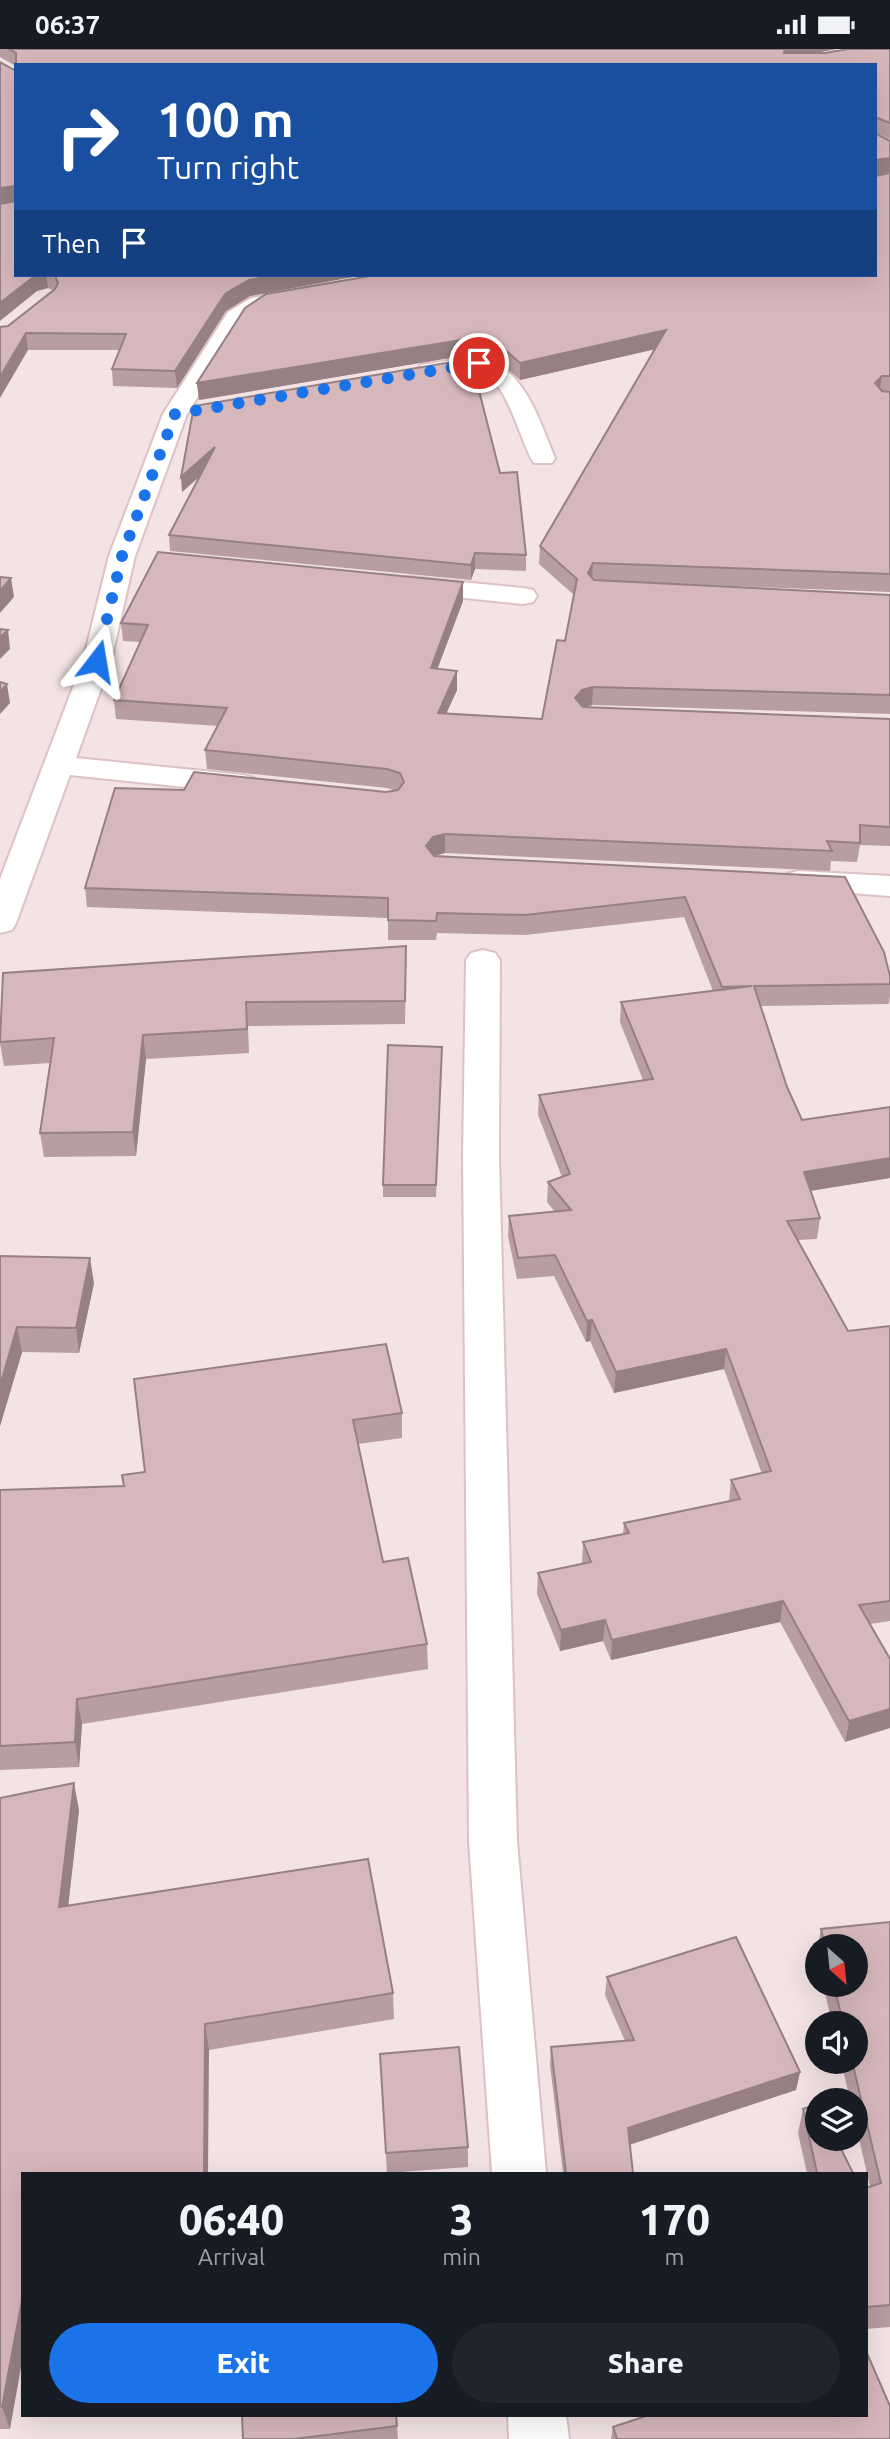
<!DOCTYPE html>
<style>
:root{--surface:#171b24;--page:#20242c;--text:#f1f3f6;--muted:#9ea1a6;--accent:#1a73e8}
body{margin:0;font-family:Ubuntu,sans-serif;background:var(--page);color:var(--text);height:100vh;display:flex;flex-direction:column;font-size:26px;white-space:nowrap}
*{box-sizing:border-box;margin:0}
p{font-size:23px;color:var(--muted)}
.icon{flex:none;width:38px;height:38px;fill:none;stroke:currentColor;stroke-width:2;stroke-linecap:round;stroke-linejoin:round}
.map{position:relative;flex:1;overflow:hidden}
.details{position:absolute;left:21px;top:2123px;width:847px;height:245px;display:flex;flex-direction:column;background:var(--surface);border-radius:0px;box-shadow:0 7px 28px #0002}
.details>*{flex:none}
.banner{position:absolute;left:14px;top:14px;width:863px;height:214px;border-radius:0px;box-shadow:0 7px 28px #0002;background:#1a4fa0;color:#fff;overflow:hidden}
.needle{width:46px;rotate:153deg}
.tools{position:absolute;left:805px;top:1885px;display:grid;gap:14px}
.tools a{display:grid;place-items:center;width:63px;height:63px;border-radius:50%;background:var(--surface);box-shadow:0 7px 28px #0002;font-size:35px}
.pin{position:absolute;display:grid;place-items:center;width:60px;height:60px;color:#fff;margin:-30px;border:4px solid #fff;border-radius:50%;box-shadow:0 2px 7px #0007}
.me{position:absolute;width:77px;margin:-38px;rotate:14deg;stroke-linejoin:round;filter:drop-shadow(0 0 5px #0008)}
.turn{display:flex;align-items:center;gap:24px;height:147px;padding:0 28px;font-size:32px}
.turn .icon{width:91px;height:91px;stroke-width:2.5}
.turn b{display:block;font-size:49px;line-height:60px}
.then{display:flex;align-items:center;height:66px;padding:0 28px;background:#0003;gap:14px;font-size:26px}
.eta{display:flex;justify-content:space-evenly;align-items:center;height:119px;text-align:center}
.eta b{font-size:42px;font-weight:800;line-height:49px}
.cta{display:flex;gap:14px;margin-top:auto;padding:14px 28px}
.cta a{flex:1;height:80px;border-radius:42px;background:var(--accent);color:#fff;font-size:28px;font-weight:800;line-height:80px;text-align:center}
.cta a+a{background:var(--page);color:var(--text)}
.status{display:flex;justify-content:space-between;align-items:center;height:49px;padding:0 35px;background:var(--surface);direction:ltr}
.status svg{height:19px;fill:currentColor}
.map>svg:first-child{display:block}
</style>
<div class="status"><b>06:37</b><svg viewBox="0 0 49 12"><path d="M0 12V9h3v3zM5 12V6h3v6zM10 12V3h3v9zM15 12V0h3v12zM26 1h20v11H26zM47 4h2v5h-2z"/></svg></div>
<div class="map">
<svg width="890" height="2390" viewBox="0 0 890 2390">
<rect width="100%" height="100%" fill="#f3e3e4"/>
<g fill="none" stroke-linecap="round" stroke-linejoin="round">
<g stroke="#dec1c4" stroke-width="4">
<path id="street" d="M293,242L301,244L304,249L301,254L265,260L245,272L187,365L135,507L111,612L76,709L243,726L254,729L258,735L254,741L243,744L70,726L16,874L12,881L0,884V830L83,612L109,507L163,365L228,263L251,249Z
M478,307C525,319 538,369 555,409L552,414H534C519,392 507,324 474,321C456,319 438,330 421,326L417,321L421,316Z
M410,528L523,539L533,541L537,547L533,553L523,555L400,542L396,536L400,530Z
M798,822L890,827V847L787,839L782,832L787,825Z
M483,901L495,904L500,911L499,1107L517,1792L546,2124H492L469,1792L463,1107L466,911L471,904Z
M508,2366H566L569,2390H509Z"/>
</g>
<use href="#street" fill="#fff" fill-rule="evenodd"/>
</g>
<path fill="#b89da2" d="M0,0H836L815,4H825L890,0V90L875,83V16L16,17L0,8Z
M875,84L890,123L875,126L890,124V543L673,535L890,546V665L592,656L587,658L890,670V797L860,796L857,813L831,812L830,822L445,804L435,807L845,828L890,927V946L889,955L760,957L787,1038L802,1071L890,1058V1129L811,1142L820,1169L817,1190L798,1191L848,1282L890,1277V1572L870,1575L845,1693L780,1573L611,1611L603,1592L560,1602L537,1545L538,1524L582,1515L583,1493L623,1485L624,1474L729,1452L731,1431L762,1425L724,1320L614,1344L590,1292L586,1293L554,1227L517,1230L508,1187L509,1167L555,1163L547,1153L548,1133L562,1128L538,1066L539,1046L643,1031L620,973L621,953L713,942L684,868L525,886L437,884L436,891H388V869L87,858L85,839L184,741L386,743L396,742L387,739L207,720L205,701L218,677L116,670L114,651L140,593L123,592L121,574L463,552L437,620L457,641L446,664L542,670L565,592L574,546L539,515L540,497L655,300L520,331L497,311L479,304L199,351L197,334L376,226H875Z
M16,226H363L250,247L226,262L177,339L113,337L112,320L119,301H28L8,277L53,241L48,239L37,242Z
M490,337L479,340L500,424L526,506V522L475,520L471,531L170,502L169,486L199,428L182,443L194,357Z
M406,921L405,975L248,977L249,1004L146,1010L136,1107L44,1108L40,1084L50,1014L4,1017L0,994L3,924Z
M442,998L436,1148H383V1136Z
M0,1207L94,1234L79,1304L22,1303L0,1377Z
M134,1330L402,1364V1389L358,1395L383,1513L427,1595L428,1620L82,1675L79,1718L0,1721V1441L124,1437L145,1423Z
M0,1749L79,1761L68,1857L393,1944L394,1970L209,2001L23,2124L10,2380H0Z
M890,1873V2278L866,2280V2139L870,2138L856,2076V2051H850L841,2012H856V1974H832L823,1936H856V1897H817V1912L816,1905L821,1880Z
M607,1928L800,2023L796,2041L630,2095L633,2124H563L550,2016L551,1998L625,1992L605,1946Z
M380,2005L468,2098V2118L387,2124Z
M803,2060L853,2124H807L798,2084Z
M397,2377L398,2390H243Z
M613,2378L890,2390H611Z"/>
<path fill="#968084" d="M785,0H836L793,8L784,14Z
M890,109V123L875,126V111Z
M16,137V152L0,155V139Z
M36,226H46L48,239L37,242L0,272V254Z
M275,226H363L250,247L226,262L177,339L175,322L225,245L249,231Z
M666,281L665,298L520,331V314Z
M26,284L28,301L0,349V328Z
M479,288V304L199,351L197,334Z
M491,323L490,337L475,341V326Z
M882,327L879,343L875,334Z
M215,398L216,413L182,443L181,428Z
M475,504V520L471,531V516Z
M593,514L592,532L588,524Z
M11,529L14,548L0,564V542Z
M463,533V552L431,637V619Z
M8,581L10,600L0,610V588Z
M457,622V641L438,683V664Z
M7,635L10,654L0,665V643Z
M593,638L592,656L581,659L575,649L582,641Z
M445,785V804L433,807L426,797L433,788Z
M143,986L146,1010L136,1107L133,1083Z
M890,1109V1129L802,1143L804,1123Z
M90,1209L94,1234L79,1304L76,1279Z
M592,1271L590,1292L586,1293L587,1272Z
M17,1278L22,1303L0,1377V1337Z
M726,1300L724,1320L614,1344L616,1323Z
M783,1552L780,1573L611,1611L612,1591Z
M605,1571L603,1592L560,1602L561,1581Z
M77,1650L82,1675L79,1718L75,1693Z
M890,1660V1679L845,1693L849,1672Z
M74,1734L79,1761L65,1885L59,1858Z
M205,1975L209,2001L208,2124H204Z
M800,2023L796,2041L626,2097L628,2079Z
M23,2246V2307L10,2380L2,2358Z"/>
<path fill="#d6b7bc" stroke="#968084" stroke-width="2" d="M9,0H785L784,4H825L848,0H890V74L875,68V16H16V4Z
M0,13L16,22V137L0,139Z
M875,84L890,92V109L875,111Z
M875,121V127L890,124V327H882L875,334L882,342L890,343V525L593,514L588,524L594,531L890,546V646L593,638L582,641L575,649L583,658L890,670V778L860,776V794L827,792L832,802L445,785L433,788L426,797L434,807L845,828L884,903L890,927V935L754,937L787,1038L802,1071L890,1058V1109L804,1123L820,1169L787,1172L848,1282L890,1277V1552L859,1556L890,1610V1660L849,1672L783,1552L612,1591L605,1571L561,1581L538,1524L591,1513L583,1493L629,1484L624,1474L740,1450L731,1431L771,1422L726,1300L616,1323L592,1271L587,1272L555,1206L518,1209L509,1167L571,1161L548,1133L570,1125L539,1046L653,1030L621,953L752,937L722,938L685,848L525,866L437,864L436,872L388,871V849L85,839L115,739L184,741L194,723L386,743L398,741L404,733L400,724L387,720L205,701L227,659L114,651L148,576L121,574L158,503L463,533L431,619L457,622L438,664L542,670L557,591L565,592L577,530L540,497L666,281L520,314L497,294L479,288L197,334L245,259L266,245L376,226H875Z
M16,152V226H36L0,254V155Z
M53,226H275L249,231L225,245L175,322L112,320L126,285L26,284L0,328V278L8,277L55,240L58,234L55,227Z
M475,309L491,323L475,326L500,424L517,423L526,506L475,504L471,516L169,486L215,398L181,428L194,357Z
M0,528L11,529L0,542Z
M0,580L8,581L0,588Z
M0,633L7,635L0,643Z
M406,897L405,952L246,953L247,980L143,986L133,1083L40,1084L54,989L0,993L3,924Z
M388,996L442,998L436,1136H383Z
M0,1207L90,1209L76,1279L17,1278L0,1337Z
M386,1295L402,1364L353,1371L383,1513L408,1509L427,1595L77,1650L75,1693L0,1697V1441L124,1437L122,1426L145,1423L134,1330Z
M74,1734L59,1858L368,1810L393,1944L205,1975L204,2124H23V2246L2,2358L0,2357V1749Z
M890,1873V2256L866,2258V2139L881,2134L852,2012H856V1974H843L834,1936H856V1897H825L821,1880Z
M736,1888L800,2023L628,2079L633,2124H566L551,1998L634,1991L607,1928Z
M459,1998L468,2098L386,2104L380,2005Z
M817,2055V2090H836L853,2124H817L803,2060Z
M866,2302L890,2357V2390H617L613,2378L649,2366H866Z
M242,2366H396L397,2377L294,2390H243Z"/>
<g fill="none" stroke-linecap="round" stroke-linejoin="round">
<path stroke="#1a73e8" stroke-width="12" stroke-dasharray="0 21.6" d="M97,612L122,507L175,365L479,314"/>
</g>
</svg>
<div class="tools">
<a><svg class="needle" viewBox="-14 -14 28 28"><path d="M0-13l5 13h-10z" fill="#e53935"/><path d="M0 13l5-13h-10z" fill="#9ea1a6"/></svg></a>
<a><svg class="icon" aria-label="sound" viewBox="0 0 24 24"><path d="M4 9h4l5-4v14l-5-4H4zM17 9q2 3 0 6"/></svg></a>
<a><svg class="icon" aria-label="layers" viewBox="0 0 24 24"><path d="M12 4l9 5-9 5-9-5zM3 14l9 5 9-5"/></svg></a>
</div>
<div class="pin" style="left:479px;top:314px;background:#d93025"><svg class="icon" aria-label="arrive" viewBox="0 0 24 24"><path d="M6 21V4h12l-3 4 3 4H6"/></svg></div>
<svg class="me" style="left:97px;top:612px" viewBox="-20 -20 40 40"><path d="M0-17L14 15 0 8-14 15z" fill="#1a73e8" stroke="#fff" stroke-width="4"/></svg>
<div class="banner">
<div class="turn"><svg class="icon" aria-label="right" viewBox="0 0 24 24"><path d="M7 20v-9h11M14 6l5 5-5 5"/></svg><div><b>100 m</b>Turn right</div></div>
<div class="then">Then<svg class="icon" aria-label="arrive" viewBox="0 0 24 24"><path d="M6 21V4h12l-3 4 3 4H6"/></svg></div>
</div>
<section class="details">
<div class="eta">
<div><b>06:40</b><p>Arrival</p></div>
<div><b>3</b><p>min</p></div>
<div><b>170</b><p>m</p></div>
</div>
<div class="cta"><a>Exit</a><a>Share</a></div>
</section>
</div>
